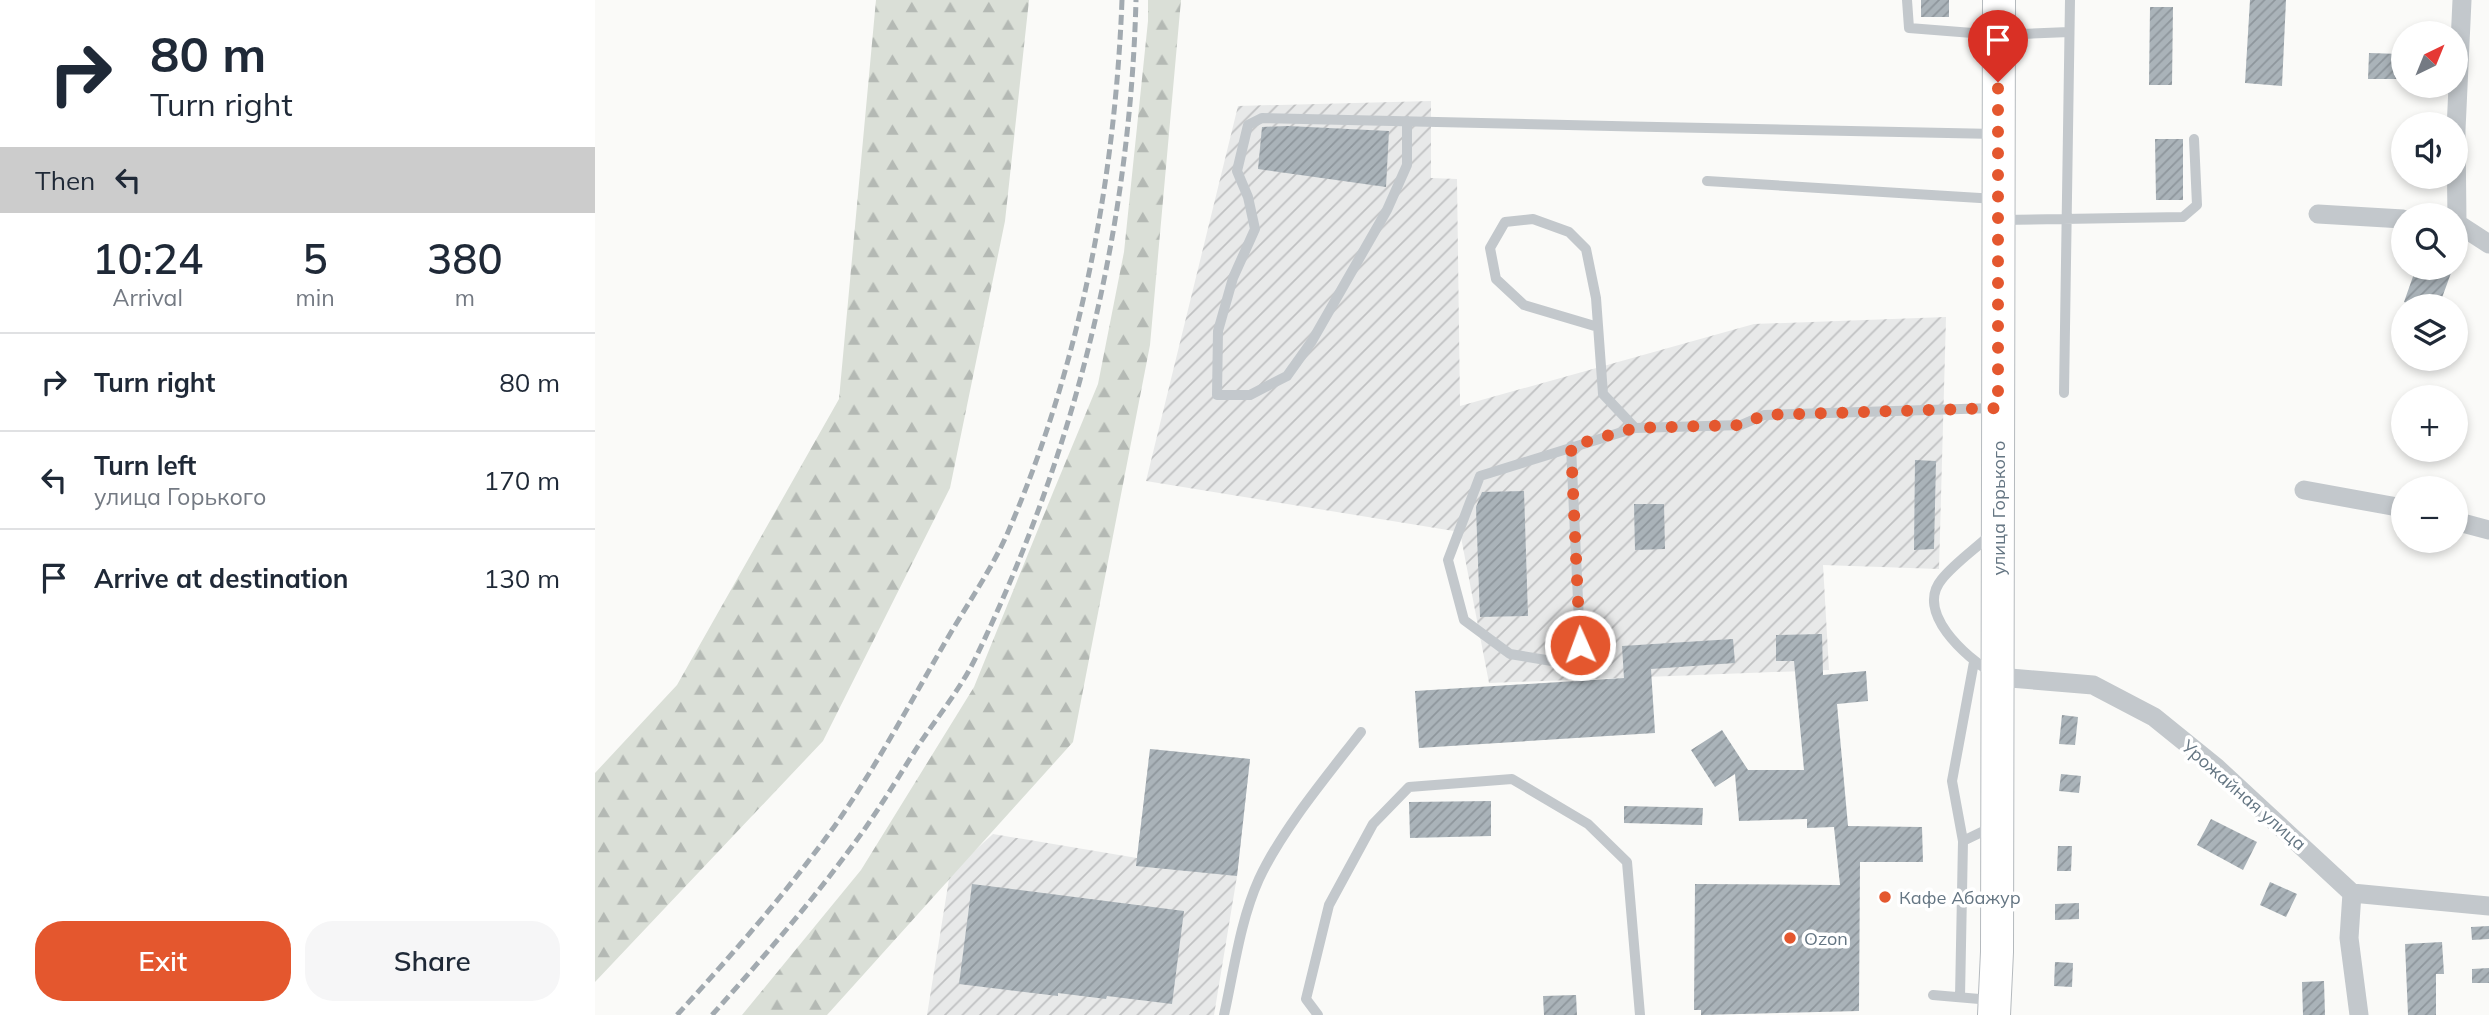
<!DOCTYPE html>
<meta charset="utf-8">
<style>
:root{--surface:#fff;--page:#f6f6f7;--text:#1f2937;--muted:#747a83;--line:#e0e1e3;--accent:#e4572e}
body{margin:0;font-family:Mulish,sans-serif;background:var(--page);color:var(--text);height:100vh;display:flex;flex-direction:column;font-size:26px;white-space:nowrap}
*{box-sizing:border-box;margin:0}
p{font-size:23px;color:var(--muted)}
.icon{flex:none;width:38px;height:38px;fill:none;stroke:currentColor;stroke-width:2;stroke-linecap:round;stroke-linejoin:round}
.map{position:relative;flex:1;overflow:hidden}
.sheet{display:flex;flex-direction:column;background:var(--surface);width:595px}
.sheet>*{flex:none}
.top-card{background:#fff;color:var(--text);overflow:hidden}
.needle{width:46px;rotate:43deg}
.buttons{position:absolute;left:1796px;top:21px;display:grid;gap:14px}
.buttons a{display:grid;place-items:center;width:77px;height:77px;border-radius:50%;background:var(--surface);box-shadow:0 4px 10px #0003;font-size:35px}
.pin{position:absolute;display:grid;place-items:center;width:60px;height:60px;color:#fff;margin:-72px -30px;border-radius:50% 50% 50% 0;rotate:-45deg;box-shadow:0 0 7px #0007}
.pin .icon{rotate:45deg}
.me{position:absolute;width:77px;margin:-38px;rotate:358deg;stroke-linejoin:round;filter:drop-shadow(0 0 5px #0008)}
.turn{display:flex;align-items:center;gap:24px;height:147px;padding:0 35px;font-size:32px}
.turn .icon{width:91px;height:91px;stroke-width:2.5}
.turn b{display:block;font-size:49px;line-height:60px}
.then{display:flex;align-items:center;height:66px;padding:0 35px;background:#0003;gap:14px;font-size:26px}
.eta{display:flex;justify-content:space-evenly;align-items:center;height:119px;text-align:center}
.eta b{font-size:42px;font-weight:600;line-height:49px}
.cta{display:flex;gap:14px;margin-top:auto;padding:14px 35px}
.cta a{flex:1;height:80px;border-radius:28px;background:var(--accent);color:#fff;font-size:28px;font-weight:600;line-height:80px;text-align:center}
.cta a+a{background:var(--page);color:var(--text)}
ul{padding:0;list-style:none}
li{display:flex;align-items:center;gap:21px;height:98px;padding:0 35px;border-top:2px solid var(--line)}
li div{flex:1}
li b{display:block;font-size:26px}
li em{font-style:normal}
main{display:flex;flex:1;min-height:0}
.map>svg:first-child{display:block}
</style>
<main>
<section class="sheet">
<div class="top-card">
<div class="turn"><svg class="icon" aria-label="right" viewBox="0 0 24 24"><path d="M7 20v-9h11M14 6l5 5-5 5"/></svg><div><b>80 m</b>Turn right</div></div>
<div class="then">Then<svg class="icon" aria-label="left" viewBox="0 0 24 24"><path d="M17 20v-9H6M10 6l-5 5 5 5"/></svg></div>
</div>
<div class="eta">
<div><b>10:24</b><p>Arrival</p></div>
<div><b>5</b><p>min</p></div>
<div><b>380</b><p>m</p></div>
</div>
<ul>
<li><svg class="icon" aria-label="right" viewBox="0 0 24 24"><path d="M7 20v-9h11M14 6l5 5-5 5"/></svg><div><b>Turn right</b></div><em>80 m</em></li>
<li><svg class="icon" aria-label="left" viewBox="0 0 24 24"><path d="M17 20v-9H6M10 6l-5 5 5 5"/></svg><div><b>Turn left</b><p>улица Горького</p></div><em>170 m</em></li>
<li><svg class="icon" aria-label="arrive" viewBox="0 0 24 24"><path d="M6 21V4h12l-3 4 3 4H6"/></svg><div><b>Arrive at destination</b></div><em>130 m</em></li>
</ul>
<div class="cta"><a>Exit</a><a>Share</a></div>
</section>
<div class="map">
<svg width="1894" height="1015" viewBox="0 0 1894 1015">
<defs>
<pattern id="industrial-furrows" width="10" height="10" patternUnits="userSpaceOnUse" patternTransform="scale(1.75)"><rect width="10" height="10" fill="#e8e9e9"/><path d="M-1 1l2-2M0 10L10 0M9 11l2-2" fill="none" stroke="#c0c1c2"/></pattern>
<pattern id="forest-firs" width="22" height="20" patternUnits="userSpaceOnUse" patternTransform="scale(1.75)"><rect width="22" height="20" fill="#dadfd7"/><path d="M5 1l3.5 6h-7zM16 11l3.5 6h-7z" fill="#b4b9b4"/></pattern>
<pattern id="building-hatch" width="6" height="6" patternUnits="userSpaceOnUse" patternTransform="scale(1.75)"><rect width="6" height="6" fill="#aab3b9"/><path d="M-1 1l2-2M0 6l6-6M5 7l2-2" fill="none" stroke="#8e969c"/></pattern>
</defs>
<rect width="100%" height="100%" fill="#fafaf8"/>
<path fill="url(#industrial-furrows)" d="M836,101V178L862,179L865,406L1159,324L1351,317L1344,569L1228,565L1234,670L894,683L865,532L551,481L643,106Z
M555,749L655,759L642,876L619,1015H332L355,873L398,834L542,858Z"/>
<path fill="url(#forest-firs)" d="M281,0H434L410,221L355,488L228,741L0,982V773L82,685L244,399Z
M553,0H586L555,345L478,742L232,1015H147L266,870L379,687L459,490L503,384L529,252L553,21Z"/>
<path fill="url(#building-hatch)" d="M1326,0H1354V17H1326Z
M1655,0H1691L1687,86L1650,83Z
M1555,7H1578L1577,85H1554Z
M1774,53L1806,54L1805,79H1773Z
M693,126L794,131L791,187L663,169L667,127Z
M1560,139H1588V200H1561Z
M1821,268H1840L1856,273L1844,306H1820L1809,302Z
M1320,460L1341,461L1339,549L1319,550Z
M929,491L933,616L885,617L881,507L887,492Z
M1039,504H1069L1070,549L1040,550Z
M1227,634L1228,675L1271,671L1273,701L1242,704L1253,826L1327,827L1328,862H1265L1264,1011L1106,1015V1010H1099L1100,884L1245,885L1239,827L1212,828V819L1144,821L1140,774L1120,787L1096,750L1127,730L1153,770H1209L1199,661H1181V635Z
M1138,639L1140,663L1056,669L1060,733L824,748L820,691L1029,678L1027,646Z
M1467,715L1483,717L1480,745L1464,744Z
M555,749L655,759L642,876L541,866Z
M1466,774L1486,776L1484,793L1464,791Z
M896,801V836L815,838L814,802Z
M1029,806L1108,808L1107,825L1029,823Z
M1616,819L1662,842L1648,870L1602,845Z
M1463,846H1477L1476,871H1462Z
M1675,882L1702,894L1691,917L1665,905Z
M377,884L589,911L577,1004L512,996L511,999L463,993V996L364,984Z
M1484,903V919L1460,920V904Z
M1894,926V939L1877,940L1876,927Z
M1847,942L1849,974H1841V1015H1813L1810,944Z
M1460,962L1478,963L1477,987L1459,986Z
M1894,968V983H1877V969Z
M1729,981L1730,1015H1708L1707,982Z
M981,995L982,1015H949L948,996Z"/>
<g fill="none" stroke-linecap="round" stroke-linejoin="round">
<g stroke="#b5babe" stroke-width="34">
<path id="primary" d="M1399,1015L1402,952L1404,0"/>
</g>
<path stroke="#c3c8cc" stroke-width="10" d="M1312,0L1314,28L1403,35L1474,32
M812,121V165L792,210L717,341L692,376L655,395H622L623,331L638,278L660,229L653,197L642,171L653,125L667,118C912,124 1156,129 1401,134
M1112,181L1401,199
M1407,220L1588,217L1602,205L1599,139
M1003,327L929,305L901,279L895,248L910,222L938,219L974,232L991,249L1001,298L1008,394L1040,428L1146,425L1169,415L1399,408
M1469,393L1475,0
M976,446L985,644L969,663L915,654L869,620L853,560L885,476L1040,428
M1395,535C1379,550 1360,563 1347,579C1319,612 1371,657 1397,673
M1368,841L1357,781L1379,662
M1338,995L1396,1000
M1365,997L1368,841L1397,827
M629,1015C639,970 645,921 664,879C688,828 732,776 766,732
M723,1015L711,999L734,905L778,824L814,787L917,779L993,824L1032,862L1045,1015"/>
<path stroke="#c3c8cc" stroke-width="19" d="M1723,214L1808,219
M1860,222L1894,244
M1862,222L1861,130L1867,0
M1709,490L1808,508
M1860,521L1894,530
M1403,677L1498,685L1559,717L1622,768L1757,893L1894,906
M1757,893L1754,938L1764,1015"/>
<use href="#primary" stroke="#fff" stroke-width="32"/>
<path stroke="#a2aab0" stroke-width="5" stroke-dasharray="10 5" stroke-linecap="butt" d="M82,1015C137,955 191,893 239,827C279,770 313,707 348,646C369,609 396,571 413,532C485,366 520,180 527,0
M117,1015C166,960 215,904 258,845C282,813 302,779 323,746C343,716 367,687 382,655C481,449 535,229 541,0"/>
</g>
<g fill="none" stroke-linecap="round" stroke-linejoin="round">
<path stroke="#e4572e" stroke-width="12" stroke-dasharray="0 21.6" d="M985,645L976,446L1040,428L1146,425L1169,415L1403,408V82"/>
</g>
<g fill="#e4572e" stroke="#fff" stroke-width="2.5">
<circle cx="1290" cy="897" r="7"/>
<circle cx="1195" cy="938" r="7"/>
</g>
<g text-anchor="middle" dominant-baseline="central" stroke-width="7" stroke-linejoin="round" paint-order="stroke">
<g font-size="18" fill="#657683" stroke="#fff">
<text transform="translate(1403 508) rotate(-90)">улица Горького</text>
<text transform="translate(1649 795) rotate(41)">Урожайная улица</text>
</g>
<g font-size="18" fill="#657683" stroke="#fff" text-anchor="start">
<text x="1304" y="897">Кафе Абажур</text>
<text x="1209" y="938">Ozon</text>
</g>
</g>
</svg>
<div class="buttons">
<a><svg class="needle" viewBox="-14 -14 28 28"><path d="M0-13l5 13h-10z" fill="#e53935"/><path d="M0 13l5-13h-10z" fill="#747a83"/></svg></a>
<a><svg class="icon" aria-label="sound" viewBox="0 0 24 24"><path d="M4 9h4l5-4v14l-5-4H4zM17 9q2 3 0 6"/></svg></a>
<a><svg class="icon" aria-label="search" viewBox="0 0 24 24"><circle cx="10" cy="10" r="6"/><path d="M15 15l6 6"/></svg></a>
<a><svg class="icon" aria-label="layers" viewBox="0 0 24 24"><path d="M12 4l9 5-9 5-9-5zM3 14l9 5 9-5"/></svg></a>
<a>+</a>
<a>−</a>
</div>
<div class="pin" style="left:1403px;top:82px;background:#d93025"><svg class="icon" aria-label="arrive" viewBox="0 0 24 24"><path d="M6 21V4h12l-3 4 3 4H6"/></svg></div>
<svg class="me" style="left:985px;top:645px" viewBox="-20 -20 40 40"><circle r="17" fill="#e4572e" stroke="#fff" stroke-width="3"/><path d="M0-11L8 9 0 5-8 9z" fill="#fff"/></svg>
</div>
</main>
